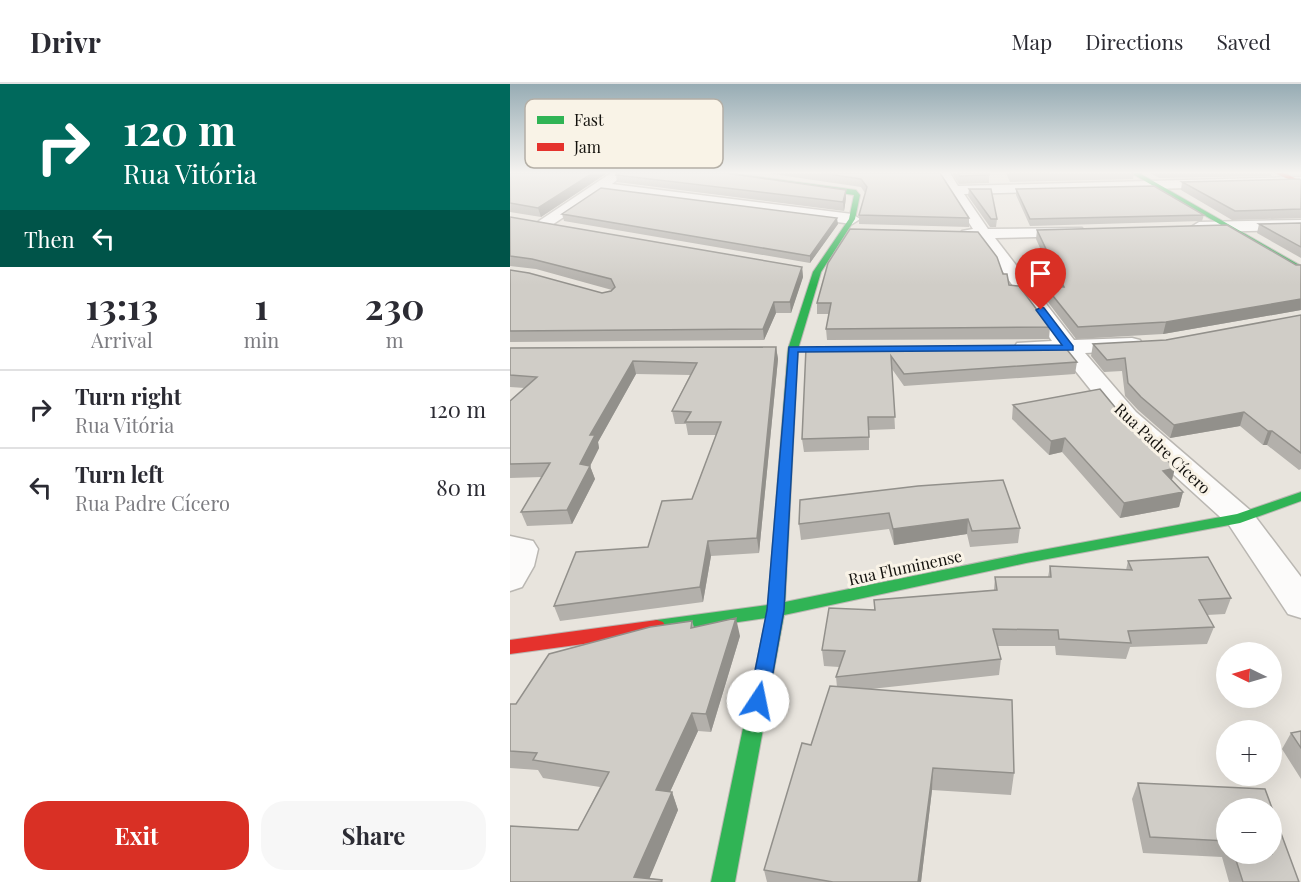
<!DOCTYPE html>
<meta charset="utf-8">
<style>
:root{--surface:#fff;--page:#f7f7f7;--text:#2b2b33;--muted:#7c7c81;--line:#e1e1e2;--accent:#d93025}
body{margin:0;font-family:"Playfair Display",serif;background:var(--page);color:var(--text);height:100vh;display:flex;flex-direction:column;font-size:22px;white-space:nowrap}
*{box-sizing:border-box;margin:0}
p{font-size:20px;color:var(--muted)}
.icon{flex:none;width:33px;height:33px;fill:none;stroke:currentColor;stroke-width:2;stroke-linecap:round;stroke-linejoin:round}
.map{position:relative;flex:1;overflow:hidden}
.drawer{display:flex;flex-direction:column;background:var(--surface);width:510px}
.drawer>*{flex:none}
.banner{background:#00695c;color:#fff;overflow:hidden}
.needle{width:39px;rotate:275deg}
.controls{position:absolute;left:706px;top:558px;display:grid;gap:12px}
.controls a{display:grid;place-items:center;width:66px;height:66px;border-radius:50%;background:var(--surface);box-shadow:0 6px 24px #0002;font-size:30px}
.pin{position:absolute;display:grid;place-items:center;width:51px;height:51px;color:#fff;margin:-62px -26px;border-radius:50% 50% 50% 0;rotate:-45deg;box-shadow:0 0 6px #0007}
.pin .icon{rotate:45deg}
.me{position:absolute;width:66px;margin:-33px;rotate:11deg;stroke-linejoin:round;filter:drop-shadow(0 0 4px #0008)}
.turn{display:flex;align-items:center;gap:21px;height:126px;padding:0 24px;font-size:27px}
.turn .icon{width:78px;height:78px;stroke-width:2.5}
.turn b{display:block;font-size:42px;line-height:51px}
.then{display:flex;align-items:center;height:57px;padding:0 24px;background:#0003;gap:12px;font-size:22px}
.eta{display:flex;justify-content:space-evenly;align-items:center;height:102px;text-align:center}
.eta b{font-size:36px;font-weight:700;line-height:42px}
.action{display:flex;gap:12px;margin-top:auto;padding:12px 24px}
.action a{flex:1;height:69px;border-radius:24px;background:var(--accent);color:#fff;font-size:24px;font-weight:700;line-height:69px;text-align:center}
.action a+a{background:var(--page);color:var(--text)}
ul{padding:0;list-style:none}
li{display:flex;align-items:center;gap:18px;height:78px;padding:0 24px;border-top:2px solid var(--line)}
li div{flex:1}
li b{display:block;font-size:22px}
li em{font-style:normal}
header{display:flex;align-items:center;gap:36px;box-sizing:border-box;height:84px;padding:0 30px;background:var(--surface);border-bottom:2px solid var(--line)}
header strong{font-size:28px}
nav{display:flex;gap:33px;margin-inline-start:auto;font-size:21px}
main{display:flex;flex:1;min-height:0}
.map>svg:first-child{display:block}
</style>
<header>
<strong>Drivr</strong>
<nav><a>Map</a><a>Directions</a><a>Saved</a></nav>
</header>
<main>
<section class="drawer">
<div class="banner">
<div class="turn"><svg class="icon" aria-label="right" viewBox="0 0 24 24"><path d="M7 20v-9h11M14 6l5 5-5 5"/></svg><div><b>120 m</b>Rua Vitória</div></div>
<div class="then">Then<svg class="icon" aria-label="left" viewBox="0 0 24 24"><path d="M17 20v-9H6M10 6l-5 5 5 5"/></svg></div>
</div>
<div class="eta">
<div><b>13:13</b><p>Arrival</p></div>
<div><b>1</b><p>min</p></div>
<div><b>230</b><p>m</p></div>
</div>
<ul>
<li><svg class="icon" aria-label="right" viewBox="0 0 24 24"><path d="M7 20v-9h11M14 6l5 5-5 5"/></svg><div><b>Turn right</b><p>Rua Vitória</p></div><em>120 m</em></li>
<li><svg class="icon" aria-label="left" viewBox="0 0 24 24"><path d="M17 20v-9H6M10 6l-5 5 5 5"/></svg><div><b>Turn left</b><p>Rua Padre Cícero</p></div><em>80 m</em></li>
</ul>
<div class="action"><a>Exit</a><a>Share</a></div>
</section>
<div class="map">
<svg width="791" height="798" viewBox="0 0 791 798">
<rect width="100%" height="100%" fill="#e8e4dd"/>
<g fill="none" stroke-linecap="round" stroke-linejoin="round">
<g stroke="#bab7b2" stroke-width="3">
<path id="street" d="M101,89L113,91L102,100L342,130L350,135L342,140L92,107L39,143H29L26,140L29,137Z
M427,89H440L448,102L791,93V101L454,110L478,145L572,144L574,147L572,150L566,152L485,154L564,256L622,254L630,256L633,261L630,266L575,269L626,328L741,427L791,493V534L778,530L719,441L608,340L552,270L515,271L507,269L504,264L507,259L542,257L469,154L458,155L450,150L452,147L463,145Z
M791,136V146L689,148L681,143L689,138Z
M0,452L23,457L28,465L24,482L12,503L0,507Z"/>
</g>
<g stroke="#bab7b2" stroke-width="2">
<path id="fast" d="M199,89H218L346,106L350,111L345,135L311,188L288,265L275,518L516,469L727,430L791,408V417L730,439L516,479L274,531L225,798H201L256,534L147,550L141,548L138,543L141,538L147,536L258,521L278,265L303,188L339,135L344,111Z
M621,89H629L791,182V187Z"/>
</g>
<g stroke="#bab7b2" stroke-width="2">
<path id="jam" d="M765,89H774L791,97V101Z
M147,536L153,538L156,543L153,548L147,550L0,570V556Z"/>
</g>
<use href="#street" fill="#fcfbfa" fill-rule="evenodd"/>
<use href="#fast" fill="#30b455" fill-rule="evenodd"/>
<use href="#jam" fill="#e5322d" fill-rule="evenodd"/>
</g>
<path fill="#b3b0ab" d="M0,89H97L31,133L0,128Z
M256,89H430L459,134V143L349,140V131L355,109L351,103Z
M442,89H479V99L449,100Z
M496,89H624L623,95L500,98Z
M640,89H762L761,92L649,94Z
M106,91L336,106V114L334,127L107,98Z
M791,96V134L722,136L671,106L672,98Z
M459,105L487,135L486,143H480L458,112Z
M506,105L694,131L692,137L520,142L506,111Z
M52,130L328,140L300,179L54,137Z
M0,133L292,183L293,193L281,229H266L254,256L0,258V186L92,209L101,207L102,206L26,185L0,182Z
M791,139V174L747,149L749,140Z
M527,146L791,181V226L653,250L566,255L534,213L535,202H547L526,155Z
M493,190L499,201L540,243L539,255L317,256L316,245L319,230H307V219Z
M791,231V385L789,386L757,361H753L730,342L660,354L628,326L615,312L612,287L594,288L581,272L583,260L656,256Z
M266,263L268,275L249,469L201,472L193,518L50,537L44,522L138,463L182,415L206,351H178L176,340H165L162,327L180,291L126,290L88,358L89,364L80,382L85,395L62,440L17,442L11,428L32,393L0,394V317L15,304L0,303V264Z
M296,264L567,278L565,290L394,302L382,285L385,345L359,346V366L294,368L292,355Z
M503,321L609,328L665,384L662,396L673,408L669,423L610,434L552,368L539,371L502,335Z
M408,402L510,444L508,459L460,463L457,450L384,461L379,445L291,456L289,440Z
M618,477L721,514L715,530L697,531L704,543L697,560L620,563L616,575L546,571L545,562H488L491,575L489,591L361,605L504,689L501,711L422,706L411,798H257L254,786L301,661L327,603L326,593L329,583L314,582L312,566L364,526V516L484,506L485,493H538L540,482L616,486Z
M182,537L184,543L230,552L201,648L188,647L160,708H162L168,726L139,794L152,796L153,798H0L68,746L90,703L33,694L28,686L0,684V620H6Z
M791,647V695L772,665L781,649Z
M628,699L717,724V770H762L789,798H719L712,773L633,769L622,715Z"/>
<path fill="#92908b" d="M83,89H97L31,133L28,124Z
M336,106V114L334,127L333,118Z
M327,134L328,140L300,179V172Z
M292,183L293,193L281,229L280,218Z
M791,215V226L653,250L656,238Z
M264,218L266,229L254,256L253,245Z
M266,263L268,275L249,469L247,454Z
M123,277L126,290L88,358L89,364L80,382L85,395L62,440L57,426L70,380L80,351Z
M734,328L730,342L660,354L664,341Z
M758,347H762L757,361H753Z
M555,354L552,368L539,371L541,357Z
M665,384L661,399L653,387Z
M673,408L669,423L610,434L614,419Z
M458,435L457,450L384,461L383,445Z
M198,457L201,472L193,518L190,503Z
M226,534L230,552L201,648L196,630Z
M182,629L188,647L153,723L146,706Z
M423,684L422,706L411,798H408Z
M162,708L168,726L138,798L124,793Z"/>
<path fill="#d0cdc7" stroke="#92908b" stroke-width="1.5" d="M0,89H83L28,124L0,119Z
M107,89H215L336,106L333,118L106,91Z
M311,89H430L459,134L349,131L357,103L351,95Z
M448,89H479V91L450,92Z
M500,89H539L501,90Z
M789,95L791,96V125L725,127L672,98Z
M644,102L694,131L520,135L506,105Z
M91,104L327,134L300,172L52,130Z
M459,105H481L487,135H481Z
M0,133L292,183L280,218H264L253,245L0,247V186L19,189L92,209L101,207L105,203L101,195L22,175L0,172Z
M791,139V163L749,140Z
M717,141L786,181H791V215L656,238L568,243L535,202L554,203L527,146Z
M340,145L468,148L487,173L493,190H497L499,201L509,202L540,243L316,245L321,219H307L318,179Z
M791,231V369L762,347H758L734,328L664,341L631,313L618,299L615,274L597,276L583,260L656,256Z
M554,262L567,278L394,290L381,272L385,333H358L359,353L292,355L296,264Z
M266,263L247,454L198,457L190,503L44,522L66,468L138,463L152,417L182,415L211,338H175L181,328L162,327L187,279L123,277L80,351H85L70,380L80,382L57,426L11,428L40,379L0,380V317L27,293L0,291V264Z
M590,305L609,328L630,347H628L665,384L653,387L673,408L614,419L555,354L541,357L503,321Z
M493,396L510,444L462,447L458,435L383,445L379,429L289,440L290,416L408,402Z
M698,473L721,514L689,516L704,543L618,547L621,559L549,555L548,546L483,545L491,575L326,593L335,567L312,566L319,524L365,526L364,516L487,506L485,493H541L540,482L622,486L618,477Z
M226,534L196,630L182,629L146,706L162,708L124,793L152,796L151,798H0V742L68,746L99,688L23,676L27,669L0,667V620H6L39,570L140,543L182,537L181,544Z
M320,602L502,616L504,689L423,684L408,798H323L254,786L292,659L301,661Z
M791,647V664L781,649Z
M628,699L755,705L762,724H717V757L640,753Z
M762,725L789,798H733L724,770H762Z"/>
<linearGradient id="sky" x2="0" y2="1"><stop stop-color="#97acb4"/><stop offset="0.44" stop-color="#f5f3f0"/><stop offset="1" stop-color="#f5f3f0" stop-opacity="0"/></linearGradient>
<rect width="791" height="201" fill="url(#sky)"/>
<path fill="#1a73e8" stroke="#114b97" stroke-width="1.5" d="M531,223L534,224L563,262V266L288,268L274,526L258,617L255,623L248,625L242,623L239,617L257,526L279,263L552,261L526,226Z"/>
<g text-anchor="middle" dominant-baseline="central" stroke-width="6" stroke-linejoin="round" paint-order="stroke">
<g font-size="16" fill="#13110d" stroke="#f9f3e7">
<text transform="translate(653 364) rotate(43)">Rua Padre Cícero</text>
<text transform="translate(395 483) rotate(-12)">Rua Fluminense</text>
</g>
</g>
<rect x="15" y="15" width="198" height="69" rx="9" fill="#f9f3e7" stroke="#b4afa6" stroke-width="1.5"/>
<rect x="27" y="32" width="27" height="8" fill="#30b455"/>
<rect x="27" y="59" width="27" height="8" fill="#e5322d"/>
<g font-size="16" fill="#13110d">
<text x="64" y="42">Fast</text>
<text x="64" y="69">Jam</text>
</g>
</svg>
<div class="controls">
<a><svg class="needle" viewBox="-14 -14 28 28"><path d="M0-13l5 13h-10z" fill="#e53935"/><path d="M0 13l5-13h-10z" fill="#7c7c81"/></svg></a>
<a>+</a>
<a>−</a>
</div>
<div class="pin" style="left:531px;top:226px;background:#d93025"><svg class="icon" aria-label="arrive" viewBox="0 0 24 24"><path d="M6 21V4h12l-3 4 3 4H6"/></svg></div>
<svg class="me" style="left:248px;top:617px" viewBox="-20 -20 40 40"><circle r="19" fill="#fff"/><path d="M0-13L10 11 0 6-10 11z" fill="#1a73e8"/></svg>
</div>
</main>
